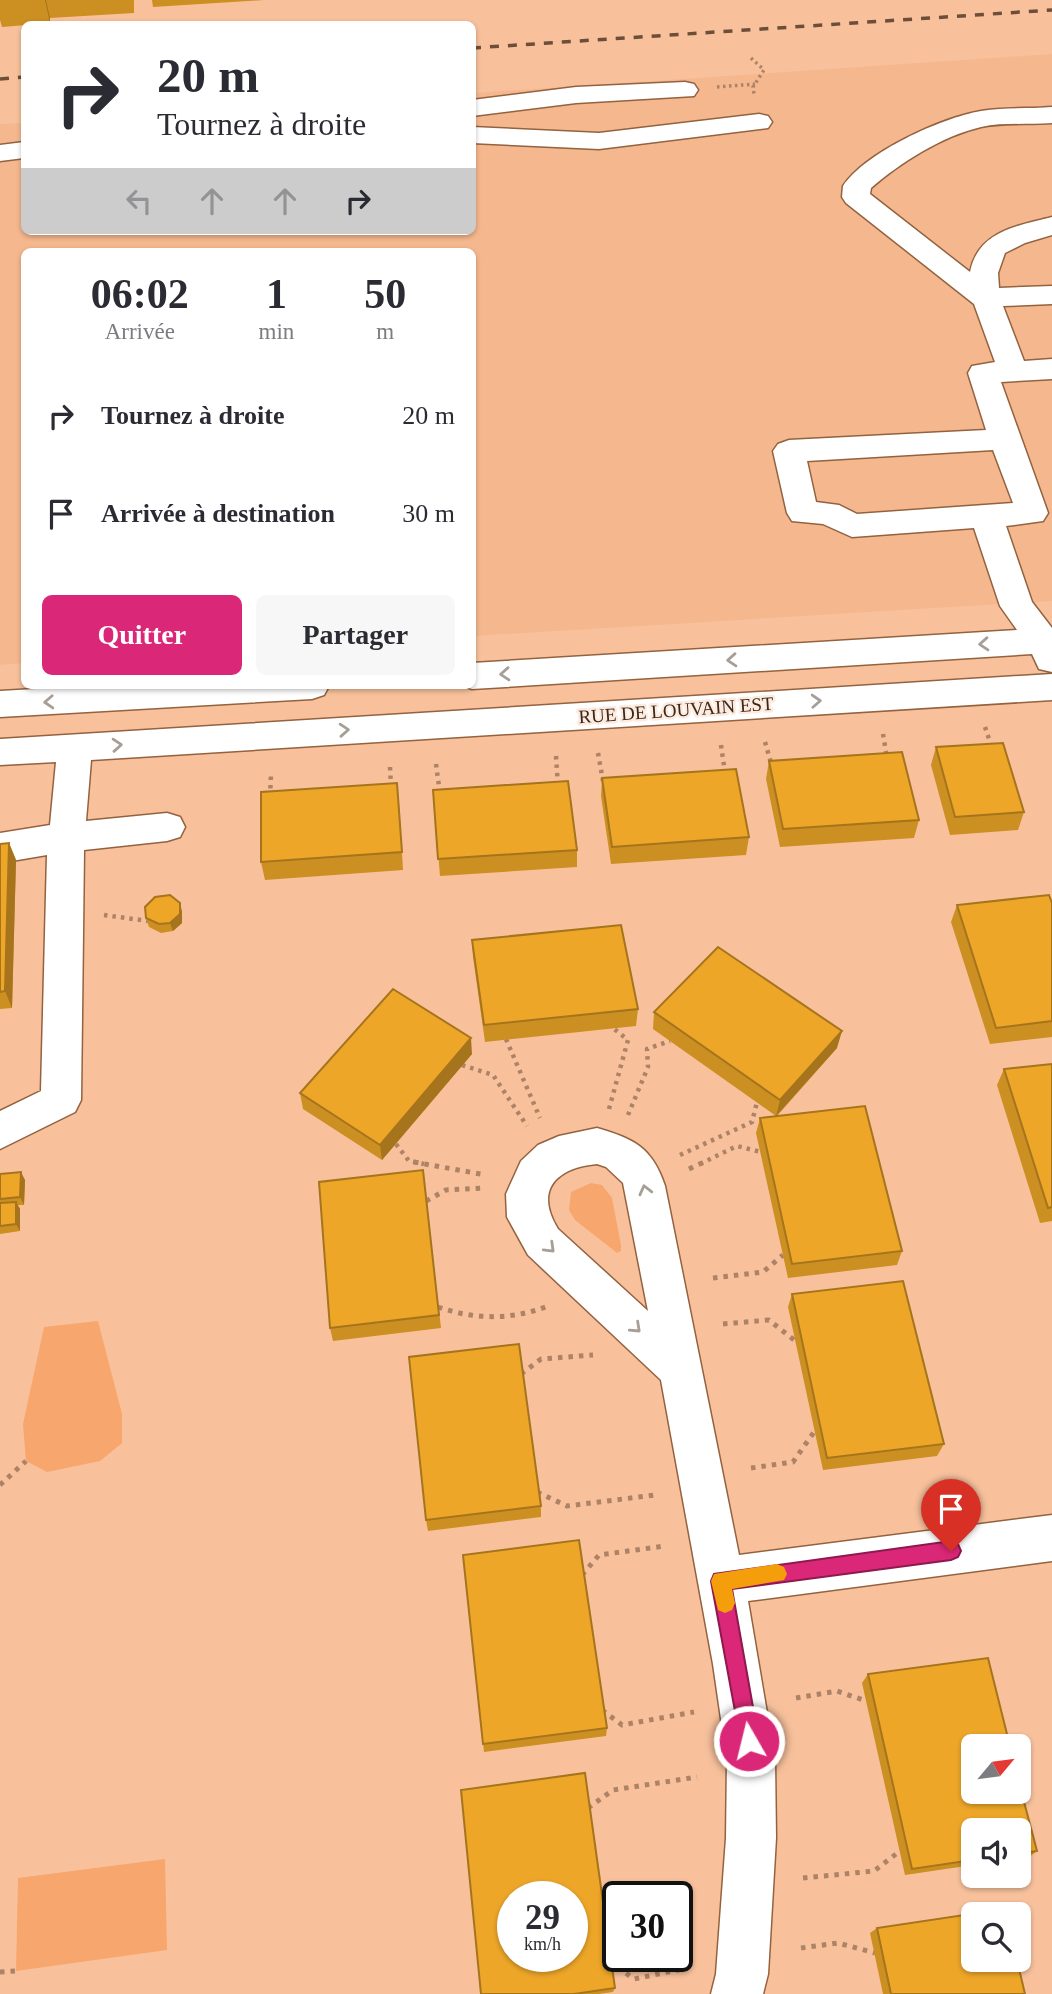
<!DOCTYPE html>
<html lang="fr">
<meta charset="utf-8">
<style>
:root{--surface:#fff;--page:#f7f7f7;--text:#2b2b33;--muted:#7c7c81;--accent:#db2777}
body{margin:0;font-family:"Times New Roman",serif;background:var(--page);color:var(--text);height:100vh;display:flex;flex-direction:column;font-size:26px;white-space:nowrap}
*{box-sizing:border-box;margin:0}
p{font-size:23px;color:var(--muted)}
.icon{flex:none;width:38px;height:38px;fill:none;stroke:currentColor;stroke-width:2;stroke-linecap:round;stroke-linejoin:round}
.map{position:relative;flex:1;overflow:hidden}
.details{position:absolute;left:21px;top:248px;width:455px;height:441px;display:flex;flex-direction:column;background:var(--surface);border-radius:10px;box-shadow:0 2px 5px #0004}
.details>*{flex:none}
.hud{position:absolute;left:21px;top:21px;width:455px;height:214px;border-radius:10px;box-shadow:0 2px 5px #0004;background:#fff;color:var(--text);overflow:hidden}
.needle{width:46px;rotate:61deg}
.controls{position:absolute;left:961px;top:1734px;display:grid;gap:14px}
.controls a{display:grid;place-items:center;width:70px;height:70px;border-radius:10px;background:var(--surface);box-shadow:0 2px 5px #0004;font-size:35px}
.speed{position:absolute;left:497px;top:1881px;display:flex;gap:14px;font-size:35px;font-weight:700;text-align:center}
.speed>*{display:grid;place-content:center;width:91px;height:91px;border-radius:50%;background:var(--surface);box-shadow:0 2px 5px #0004;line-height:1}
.speed small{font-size:18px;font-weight:400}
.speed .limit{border:4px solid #111;border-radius:10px;background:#fff;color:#111}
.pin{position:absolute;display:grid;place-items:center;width:60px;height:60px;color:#fff;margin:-72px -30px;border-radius:50% 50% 50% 0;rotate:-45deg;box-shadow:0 0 7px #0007}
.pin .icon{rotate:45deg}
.me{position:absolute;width:77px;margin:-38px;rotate:352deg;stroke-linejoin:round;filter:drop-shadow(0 0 5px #0008)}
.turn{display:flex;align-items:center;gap:24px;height:147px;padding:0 21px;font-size:32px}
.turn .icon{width:91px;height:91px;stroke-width:2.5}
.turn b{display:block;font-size:49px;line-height:60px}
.lanes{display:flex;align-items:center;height:66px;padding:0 21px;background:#0003;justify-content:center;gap:35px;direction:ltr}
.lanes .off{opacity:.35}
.eta{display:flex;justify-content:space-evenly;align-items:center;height:119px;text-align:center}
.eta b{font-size:42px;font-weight:700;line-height:49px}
.button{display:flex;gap:14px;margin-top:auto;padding:14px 21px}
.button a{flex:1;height:80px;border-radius:10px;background:var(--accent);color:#fff;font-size:28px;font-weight:700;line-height:80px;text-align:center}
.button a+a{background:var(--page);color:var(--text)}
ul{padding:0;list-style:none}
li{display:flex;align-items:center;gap:21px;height:98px;padding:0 21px}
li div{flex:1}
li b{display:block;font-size:26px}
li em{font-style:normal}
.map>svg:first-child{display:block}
</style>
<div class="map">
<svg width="1052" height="1994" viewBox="0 0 1052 1994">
<rect width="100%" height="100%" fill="#f8c19c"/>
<path fill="#f5b88e" d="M1052,54V601L473,636L472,252H24V663L0,665V124L24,123V231H472L473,93Z"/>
<path fill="#f7a66d" d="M591,1183L602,1185L612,1198L621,1245V1251L617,1253L575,1220L569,1210L571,1192Z
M98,1321L122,1414V1443L100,1461L47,1472L26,1461L23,1424L44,1327Z
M165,1859L167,1950L16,1971L18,1878Z"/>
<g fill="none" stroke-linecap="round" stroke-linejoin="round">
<g stroke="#93623f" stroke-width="3">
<path id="minor" d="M685,82L694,84L698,90L694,96L576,103L472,116V100L576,87Z
M1052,107V123C1029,125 1003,122 981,127C942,136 900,163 871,188L870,194L970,272C978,231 1017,226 1052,217V235L1025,243L1005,253L998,273L999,288L1052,286V304L1003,306L1024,361L1052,359V379L1001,382L1048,513L1043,521L1006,526L1032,602L1052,628V672L1039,669L1032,654L472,689L463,686H472V663L1017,630L1000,606L974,528L852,537L823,524L792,521L787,513L773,451L778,444L789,440L986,430L968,373L972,366L995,362L974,304L846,203L842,197L843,186C866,152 941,118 981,111C1004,107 1029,109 1052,107ZM993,450L1013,503L857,514L839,505L816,502L807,461Z
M759,114L768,116L772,122L768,128L599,149L472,143V127L599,133Z
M24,142V158L0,161V145Z
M1052,674V700L91,760L86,821L167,813L180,817L185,827L180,837L167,841L84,850L81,1100L75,1112L0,1149V1111L41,1091L47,855L0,863V833L50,825L56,762L0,765V739Z
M88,686H329L324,695L312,699L0,717V691Z
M597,1128C634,1139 652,1147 665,1186L739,1555L1052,1515V1561L748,1601L775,1760L776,1838L768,1974L763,1994H711L716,1974L726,1838L727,1760L713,1664L661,1380L528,1255L507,1217L506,1194L521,1161L538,1145L559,1136ZM597,1164L606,1167L623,1183L648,1311L558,1229C534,1190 556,1168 597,1164Z"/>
</g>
<path stroke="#ad8367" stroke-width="3.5" stroke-dasharray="2.5 3.5" stroke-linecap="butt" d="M751,58L764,70L753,87L754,94
M717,87L755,84"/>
<path stroke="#ad8367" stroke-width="4.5" stroke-dasharray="3.5 5" stroke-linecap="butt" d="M985,727L992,748
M883,734L887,758
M765,742L772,766
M721,745L725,773
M598,753L603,781
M556,756L558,787
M436,764L440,794
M390,767L391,787
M270,797L271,774
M104,915L148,921
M506,1039L540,1118
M462,1065L493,1075L527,1126
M609,1109L628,1040L613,1028
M628,1115L648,1067L647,1049L670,1041
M396,1144L409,1161L424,1164
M680,1155L752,1122L757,1102
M700,1164L737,1146L761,1152"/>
<path stroke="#ad8367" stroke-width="5" stroke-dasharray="4.5 6" stroke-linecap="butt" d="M414,1162L486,1175
M689,1169L704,1162
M426,1201L446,1190L484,1188
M713,1278L763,1272L783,1255
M438,1307C475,1320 512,1320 548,1306
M723,1324L769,1320L794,1340
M521,1374L541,1359L593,1355
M751,1468L793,1462L814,1432
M0,1485L26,1461
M537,1492L567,1506L655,1495
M582,1575L599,1555L665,1546
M796,1698L837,1691L866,1701
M602,1710L622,1725L694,1712
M588,1808L613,1790L697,1777
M803,1878L874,1871L900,1851
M801,1948L838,1943L875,1953
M609,1961L634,1979L683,1969
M0,1972L16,1971"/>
<use href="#minor" fill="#fff" fill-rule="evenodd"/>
<path stroke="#6c4e39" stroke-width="3.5" stroke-dasharray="9 9" stroke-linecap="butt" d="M472,48L1052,10
M0,79L24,77"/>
</g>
<path fill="#cc8f22" d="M0,0H134V13L50,18V23L2,27L0,20Z
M152,0H264L153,7Z
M936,747L1024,812L1018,830L950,835L931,765Z
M769,761L919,820L914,838L780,847L766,779Z
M602,778L749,837L746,855L611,864L601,796Z
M433,790L577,850V867L440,876Z
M399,802L403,870L265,880L261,862Z
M9,843L16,860L12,1008L0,1009V844Z
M180,903L182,912V923L173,931L161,933L149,927L146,918Z
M1052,903V1037L990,1044L951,922L957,905Z
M472,940L638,1009L636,1026L485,1042L473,957Z
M654,1012L837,1048L777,1116L902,1251L897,1265L788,1278L756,1133L760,1118L776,1116L653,1029Z
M472,1054L382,1160L303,1109L300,1093Z
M1052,1064V1221L1040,1223L997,1085L1004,1069Z
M423,1170L441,1328L333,1341L330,1328Z
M0,1174L25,1180L24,1205H18L20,1209V1231L0,1234Z
M792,1294L944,1444L937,1456L823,1470L788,1307Z
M541,1506V1517L428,1531L426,1520Z
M463,1555L607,1728L606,1736L484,1752Z
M988,1658L1010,1746H973V1792H1018V1779L1037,1851L1028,1858L1018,1859V1830H973V1865L905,1875L862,1683L868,1674Z
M877,1928L1025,1994H883L870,1933Z
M615,1988L613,1992L599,1994H481Z"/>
<path fill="#a6741c" d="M45,0H46L50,18V23Z
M9,843L16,860L12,1008L5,991Z
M180,903L182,912V923L173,931L170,923Z
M842,1031L837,1048L776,1116L780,1100Z
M471,1038L472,1054L382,1160L380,1145Z
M21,1172L25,1180L24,1205L20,1197Z
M16,1202L20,1209V1231L16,1224Z"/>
<path fill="#eda628" stroke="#a6741c" stroke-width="2" fill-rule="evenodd" d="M1003,743L1024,812L955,817L936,747Z
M902,752L919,820L783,829L769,761Z
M736,769L749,837L612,847L602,778Z
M568,781L577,850L438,859L433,790Z
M397,783L402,852L261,862V792Z
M9,843L5,991L0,992V844Z
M170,895L180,903V914L170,923L159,924L146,918L145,907L155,897Z
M1049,895L1052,903V1021L996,1028L957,905Z
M621,925L638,1009L484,1025L472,940Z
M718,947L842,1031L780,1100L654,1012Z
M393,989L471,1038L380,1145L300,1093Z
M1052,1064V1207L1048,1208L1004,1069Z
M865,1106L902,1251L792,1264L760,1118Z
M423,1170L439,1315L330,1328L319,1182Z
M21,1172L20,1197L0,1199V1174Z
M16,1202V1224L0,1226V1203Z
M903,1281L944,1444L827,1458L792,1294Z
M519,1344L541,1506L426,1520L409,1357Z
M579,1540L607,1728L483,1744L463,1555Z
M988,1658L1010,1746H973V1792H1018V1779L1037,1851L1018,1854V1830H973V1860L912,1869L868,1674Z
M585,1773L615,1988L574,1994H481L461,1790ZM513,1897H572V1956H513Z
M1004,1909L1006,1914H973V1960H1017L1025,1994H891L877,1928Z"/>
<defs><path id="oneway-chevron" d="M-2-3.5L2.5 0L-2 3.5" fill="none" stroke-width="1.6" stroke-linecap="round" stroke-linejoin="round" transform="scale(1.75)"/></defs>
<g stroke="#a79e97">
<use href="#oneway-chevron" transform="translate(984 644) rotate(176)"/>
<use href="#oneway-chevron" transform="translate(732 660) rotate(176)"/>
<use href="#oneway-chevron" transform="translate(505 674) rotate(176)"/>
<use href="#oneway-chevron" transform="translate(816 701) rotate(-3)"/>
<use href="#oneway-chevron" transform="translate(49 702) rotate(177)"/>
<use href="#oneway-chevron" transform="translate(344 730) rotate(-4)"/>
<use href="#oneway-chevron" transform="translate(117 745) rotate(-4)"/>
<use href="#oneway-chevron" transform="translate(645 1190) rotate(-104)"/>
<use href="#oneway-chevron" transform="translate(550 1248) rotate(44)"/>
<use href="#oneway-chevron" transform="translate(636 1328) rotate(43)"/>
</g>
<path fill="#db2777" stroke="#8e194d" stroke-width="2" d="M951,1541L958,1544L961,1551L958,1557L951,1560L732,1589L759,1741L756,1749L749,1751L742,1749L711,1581L714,1574Z"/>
<path fill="#f59e0b" d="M777,1564L784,1567L787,1574L784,1580L732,1589L735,1603L732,1610L725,1613L718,1610L711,1581L714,1574Z"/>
<g text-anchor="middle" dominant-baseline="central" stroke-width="5" stroke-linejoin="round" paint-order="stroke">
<g font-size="19" fill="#3c2718" stroke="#fdebe0">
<text transform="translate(676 710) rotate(-4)">RUE DE LOUVAIN EST</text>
</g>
</g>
</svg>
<div class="controls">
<a><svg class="needle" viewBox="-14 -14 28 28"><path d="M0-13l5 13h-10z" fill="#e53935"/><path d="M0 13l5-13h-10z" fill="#7c7c81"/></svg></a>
<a><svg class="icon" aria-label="sound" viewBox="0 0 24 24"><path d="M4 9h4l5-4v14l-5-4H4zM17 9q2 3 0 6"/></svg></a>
<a><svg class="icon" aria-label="search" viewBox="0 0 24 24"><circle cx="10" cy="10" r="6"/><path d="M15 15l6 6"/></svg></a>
</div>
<div class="speed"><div>29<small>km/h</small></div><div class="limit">30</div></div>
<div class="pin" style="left:951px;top:1551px;background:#d93025"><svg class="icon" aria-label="arrive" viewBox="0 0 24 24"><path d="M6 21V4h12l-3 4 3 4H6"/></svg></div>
<svg class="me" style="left:749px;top:1741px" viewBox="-20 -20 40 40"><circle r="17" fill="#db2777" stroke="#fff" stroke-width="3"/><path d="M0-11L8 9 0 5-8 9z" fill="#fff"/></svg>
<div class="hud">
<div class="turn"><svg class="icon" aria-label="right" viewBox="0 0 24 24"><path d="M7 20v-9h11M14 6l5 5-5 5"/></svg><div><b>20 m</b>Tournez à droite</div></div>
<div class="lanes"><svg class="icon off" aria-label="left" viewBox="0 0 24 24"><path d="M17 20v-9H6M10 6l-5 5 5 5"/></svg><svg class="icon off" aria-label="ahead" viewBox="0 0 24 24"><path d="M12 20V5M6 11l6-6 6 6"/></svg><svg class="icon off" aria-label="ahead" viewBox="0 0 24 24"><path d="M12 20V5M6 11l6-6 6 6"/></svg><svg class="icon" aria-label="right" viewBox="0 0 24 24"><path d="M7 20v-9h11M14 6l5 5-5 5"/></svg></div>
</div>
<section class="details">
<div class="eta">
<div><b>06:02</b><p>Arrivée</p></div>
<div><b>1</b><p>min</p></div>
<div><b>50</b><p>m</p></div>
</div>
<ul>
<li><svg class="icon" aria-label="right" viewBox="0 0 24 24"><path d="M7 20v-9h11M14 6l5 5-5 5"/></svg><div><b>Tournez à droite</b></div><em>20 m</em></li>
<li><svg class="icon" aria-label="arrive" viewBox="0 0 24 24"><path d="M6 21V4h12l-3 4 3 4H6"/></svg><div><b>Arrivée à destination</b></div><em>30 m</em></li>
</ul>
<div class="button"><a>Quitter</a><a>Partager</a></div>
</section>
</div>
